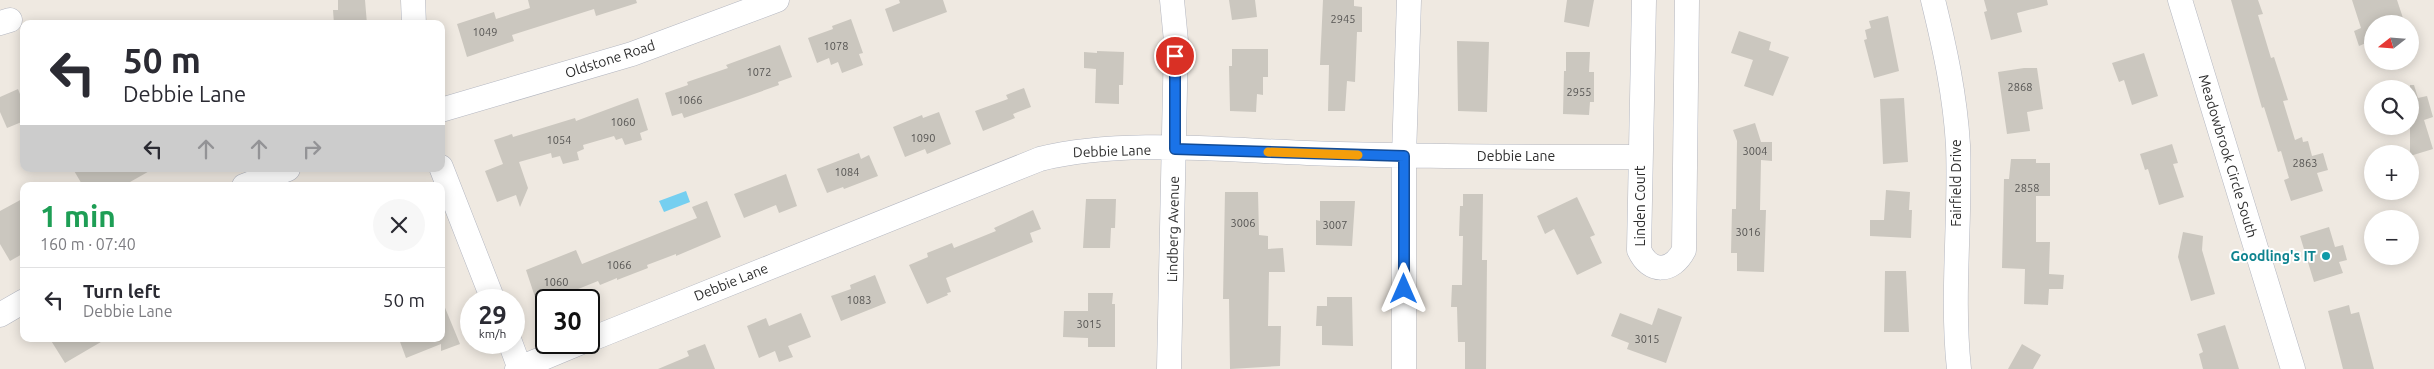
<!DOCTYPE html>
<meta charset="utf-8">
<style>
:root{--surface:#fff;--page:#f7f7f7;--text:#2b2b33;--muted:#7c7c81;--line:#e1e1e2}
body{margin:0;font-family:Ubuntu,sans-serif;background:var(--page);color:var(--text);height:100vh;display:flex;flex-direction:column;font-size:19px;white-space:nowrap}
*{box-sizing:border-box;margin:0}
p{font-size:16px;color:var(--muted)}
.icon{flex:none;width:28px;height:28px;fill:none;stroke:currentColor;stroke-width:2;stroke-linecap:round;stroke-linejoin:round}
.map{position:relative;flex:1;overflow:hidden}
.sheet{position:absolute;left:20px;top:182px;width:425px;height:160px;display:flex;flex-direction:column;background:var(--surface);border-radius:10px;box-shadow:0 2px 12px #0003}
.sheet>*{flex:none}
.hud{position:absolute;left:20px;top:20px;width:425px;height:152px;border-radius:10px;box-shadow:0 2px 12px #0003;background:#fff;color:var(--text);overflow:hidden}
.needle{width:32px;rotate:253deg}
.controls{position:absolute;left:2364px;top:15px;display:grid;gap:10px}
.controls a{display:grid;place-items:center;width:55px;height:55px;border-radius:50%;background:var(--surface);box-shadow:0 2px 12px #0003;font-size:25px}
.speed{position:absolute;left:460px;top:289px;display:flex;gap:10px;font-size:25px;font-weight:700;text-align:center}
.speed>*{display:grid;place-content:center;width:65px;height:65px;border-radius:50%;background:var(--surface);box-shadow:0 2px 12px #0003;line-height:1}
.speed small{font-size:12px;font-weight:400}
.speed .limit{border:2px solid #111;border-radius:8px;background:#fff;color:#111}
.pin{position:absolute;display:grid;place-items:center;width:42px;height:42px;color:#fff;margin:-21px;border:2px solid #fff;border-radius:50%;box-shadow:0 1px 5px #0007}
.me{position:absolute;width:55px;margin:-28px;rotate:0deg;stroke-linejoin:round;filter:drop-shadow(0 0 4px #0008)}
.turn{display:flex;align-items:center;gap:18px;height:105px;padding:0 20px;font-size:22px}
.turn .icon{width:65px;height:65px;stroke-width:2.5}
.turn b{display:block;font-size:35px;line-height:42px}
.lanes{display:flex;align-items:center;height:48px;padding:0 20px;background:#0003;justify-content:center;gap:25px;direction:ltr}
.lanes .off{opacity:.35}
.round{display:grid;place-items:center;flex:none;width:52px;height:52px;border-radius:26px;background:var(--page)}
.overview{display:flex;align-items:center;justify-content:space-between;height:85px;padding:0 20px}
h1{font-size:30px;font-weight:700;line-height:38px;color:#1e9e55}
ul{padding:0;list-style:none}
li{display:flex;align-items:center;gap:15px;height:65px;padding:0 20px;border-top:1px solid var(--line)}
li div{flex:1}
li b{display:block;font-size:19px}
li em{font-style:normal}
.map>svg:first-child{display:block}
</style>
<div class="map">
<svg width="2434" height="369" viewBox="0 0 2434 369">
<rect width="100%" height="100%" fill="#efe9e1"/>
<path fill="#75cff0" d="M686,191L690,202L664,212L659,201Z"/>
<path fill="#cbc7bf" d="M338,0H365L367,24H334L333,10H338Z
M528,0H636L637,3L596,16L594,9L512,35L514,41L467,57L457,24L494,12L496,19L530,8Z
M899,0H943L947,12L893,32L885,9L900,3Z
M1229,0H1255L1257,17L1232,20Z
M1323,0H1354V6L1362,7V32H1357L1355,82L1347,81L1345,111H1328L1329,65H1320Z
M1567,0H1594L1589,27L1564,22Z
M1984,0H2047L2048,5L2017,13L2022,32L1991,40L1984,12L1987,11Z
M2231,0H2258L2263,14L2258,15L2271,58L2274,57L2288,100L2283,101L2295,140L2302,137L2303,142L2308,141L2312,156L2323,153L2328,170L2317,173L2323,191L2291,201L2284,180L2289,178L2281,151L2278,152L2264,107L2262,108Z
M2352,0H2397L2405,24H2372V52L2369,53L2366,43L2359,46L2354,31L2361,28Z
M1888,16L1899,71L1874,78L1864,40L1867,39L1865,30L1871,28L1869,21Z
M851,19L863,53L859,54L863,65L842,73L838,62L831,65L829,58L817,63L808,38L833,29L832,26Z
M1739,31L1771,42L1769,50L1789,57L1773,96L1744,86L1753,60L1731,53Z
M1457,41L1489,42L1487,112L1458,111Z
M780,45L792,77L778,82L779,85L740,99L684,118L682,113L672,116L665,93L688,85L687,82L728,68L726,65Z
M1232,49H1268V77H1263V95L1257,94L1256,112L1230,111L1229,66H1232Z
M1097,51L1124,52L1123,85H1119V104L1095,103L1096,69L1084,68V52L1097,53Z
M1566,52H1590L1589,72H1594V102H1590L1589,115L1563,114L1564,71H1566Z
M2144,53L2158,96L2132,105L2124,80L2119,82L2112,63Z
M2024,68H2037L2043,109L2027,112L2030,131L2007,134L1998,72Z
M2410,85H2414L2418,98L2427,96L2433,117L2424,120L2433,149L2410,156Z
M1024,88L1031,107L1013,114L1015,118L983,131L975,111L1008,99L1006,95Z
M18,89L20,94L24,93V121L7,128L0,112V97Z
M638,98L648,130L640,133L642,140L625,145L622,138L616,140L614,136L583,145L584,149L577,152L579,160L563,164L560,156L552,158L551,153L519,162L528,188L520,207L516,195L497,202L485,171L503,164L494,140L512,134L513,137L575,118L576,121Z
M1904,98L1908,162L1883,164L1880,99Z
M939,112L951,144L927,154L925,149L905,157L893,127L922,115L923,118Z
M1755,123L1761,142H1772V161L1761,160L1760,210H1766L1764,272L1737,271V253H1731L1732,209H1736L1737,141L1733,130Z
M2172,144L2178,163L2173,164L2184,197L2159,205L2148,169L2145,170L2140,154Z
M859,153L861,159L869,155L878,176L844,189L843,187L827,193L817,169Z
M2011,159H2036V163H2050V196H2036V242H2050L2049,274L2064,275L2063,289H2049L2048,305L2024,304L2025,269L2002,268L2004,179H2009Z
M73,169H153L123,186H83Z
M786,174L797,206L779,213L776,205L744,218L734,194Z
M1886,190L1910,192L1909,210H1912L1911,238L1870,236V220H1884Z
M1225,192H1258L1259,235L1268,236V249L1283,248L1285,272H1269L1268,326H1281L1280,366L1230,369L1229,299H1223Z
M1463,194H1483L1482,260H1487L1486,369H1465V342H1458L1457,307H1451L1452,285H1462L1463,236H1459L1460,206H1463Z
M1577,197L1595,235L1590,237L1602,263L1577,275L1554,229L1545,234L1537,216Z
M24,198V253L10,261L0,244V211Z
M1086,199H1116L1115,228H1111L1110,248H1083Z
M707,201L721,237L676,256V254L647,265L648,268L617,280V278L600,285L598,281L551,300H536L526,270L576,250L582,264L697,218L692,207Z
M1320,201H1355L1352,246L1316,245V220L1320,221Z
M1033,210L1041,229L1030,233L1033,242L946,278L951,292L947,293L948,295L927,304L909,265L928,257L927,253L952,243L954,248L996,231L994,228Z
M2329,227L2335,247L2343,245L2347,260L2339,262L2343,273L2314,282L2300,236Z
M2183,232L2203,236L2202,250L2215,294L2191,301L2178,257Z
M1885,271H1906L1909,332H1884Z
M875,275L886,303L841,321L831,296L851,289L850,285Z
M1088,293H1113L1112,304H1115V347H1088V338L1063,337L1064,311H1088Z
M1327,297H1352L1353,346L1322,345V326H1316L1317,306H1327Z
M441,298L460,344L441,351V344L406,358L399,339H441Z
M2349,305L2351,314L2359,312L2374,369H2343L2328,311Z
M1658,308L1682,317L1666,363L1627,349L1629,343L1611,336L1620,313L1652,325Z
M801,313L811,337L788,346L793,357L779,362L775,351L759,358L747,326L766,318L769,326Z
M2225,325L2239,369H2203L2199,354L2203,352L2197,334Z
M50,339H106L65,363Z
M705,344L715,369H658L689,356L687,351Z
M2022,344L2041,355L2033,369H2008Z"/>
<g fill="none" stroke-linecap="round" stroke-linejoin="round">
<g stroke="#b4b7c1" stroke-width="25">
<path id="minor" d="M413,0L414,24
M1644,0L1639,250C1650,274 1672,273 1684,250L1687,0
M1933,0C1945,49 1955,95 1958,145C1961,220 1951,295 1959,369
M2180,0L2293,369
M0,23L10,20
M441,110L632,54L777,0
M441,167L493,300
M244,186L288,169
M0,315L24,301
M589,340L1040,159C1122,139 1222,150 1307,153C1418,157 1529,157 1640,157
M510,342L520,369
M517,369L582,342
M1169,369L1176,41L1172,0
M1404,369V156L1409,0"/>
</g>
<use href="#minor" stroke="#fff" stroke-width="24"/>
</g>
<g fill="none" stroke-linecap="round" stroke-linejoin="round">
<g stroke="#114b97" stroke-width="12">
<path id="route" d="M1175,56V149L1404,156V289"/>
</g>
<use href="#route" stroke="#1a73e8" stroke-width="9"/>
<path stroke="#f59e0b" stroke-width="9" d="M1268,152L1358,155"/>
</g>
<circle fill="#0f9aa8" stroke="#fff" stroke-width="2" cx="2326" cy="256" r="5"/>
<g text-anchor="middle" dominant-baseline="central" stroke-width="4" stroke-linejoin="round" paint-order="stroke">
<g font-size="11" fill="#555452">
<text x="1343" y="19">2945</text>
<text x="485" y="32">1049</text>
<text x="836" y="46">1078</text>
<text x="759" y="72">1072</text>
<text x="2020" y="87">2868</text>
<text x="1579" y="92">2955</text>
<text x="690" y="100">1066</text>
<text x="623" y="122">1060</text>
<text x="923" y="138">1090</text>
<text x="559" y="140">1054</text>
<text x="1755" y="151">3004</text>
<text x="2305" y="163">2863</text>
<text x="847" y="172">1084</text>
<text x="2027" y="188">2858</text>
<text x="1243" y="223">3006</text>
<text x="1335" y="225">3007</text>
<text x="1748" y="232">3016</text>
<text x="619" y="265">1066</text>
<text x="556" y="282">1060</text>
<text x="859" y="300">1083</text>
<text x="1089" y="324">3015</text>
<text x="1647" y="339">3015</text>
</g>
<g font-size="14" fill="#2e2e2e" stroke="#fff">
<text transform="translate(610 59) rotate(-18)">Oldstone Road</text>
<text transform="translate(1112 151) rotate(-2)">Debbie Lane</text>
<text x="1516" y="156">Debbie Lane</text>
<text transform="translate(2228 156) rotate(73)">Meadowbrook Circle South</text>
<text transform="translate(1956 183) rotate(-90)">Fairfield Drive</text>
<text transform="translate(1640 206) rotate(-90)">Linden Court</text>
<text transform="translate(1173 229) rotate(-89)">Lindberg Avenue</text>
<text transform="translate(731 282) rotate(-22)">Debbie Lane</text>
</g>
<g font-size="14" font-weight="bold" fill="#0d838f" stroke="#fff" text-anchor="end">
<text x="2316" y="256">Goodling's IT</text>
</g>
</g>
</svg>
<div class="controls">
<a><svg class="needle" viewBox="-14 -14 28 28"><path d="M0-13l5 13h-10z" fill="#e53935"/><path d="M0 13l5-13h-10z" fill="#7c7c81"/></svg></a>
<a><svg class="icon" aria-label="search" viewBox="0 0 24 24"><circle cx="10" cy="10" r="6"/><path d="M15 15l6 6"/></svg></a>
<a>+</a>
<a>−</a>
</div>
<div class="speed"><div>29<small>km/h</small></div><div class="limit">30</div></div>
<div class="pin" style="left:1175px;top:56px;background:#d93025"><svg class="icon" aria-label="arrive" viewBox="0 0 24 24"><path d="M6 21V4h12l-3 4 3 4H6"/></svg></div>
<svg class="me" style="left:1404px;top:289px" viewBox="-20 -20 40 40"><path d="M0-17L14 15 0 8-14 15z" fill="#1a73e8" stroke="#fff" stroke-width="4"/></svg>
<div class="hud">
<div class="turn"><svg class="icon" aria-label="left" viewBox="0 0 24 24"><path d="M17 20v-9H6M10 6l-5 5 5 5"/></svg><div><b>50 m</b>Debbie Lane</div></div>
<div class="lanes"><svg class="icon" aria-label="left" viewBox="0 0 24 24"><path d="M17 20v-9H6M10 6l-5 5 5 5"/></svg><svg class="icon off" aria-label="ahead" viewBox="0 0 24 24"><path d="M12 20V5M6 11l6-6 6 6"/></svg><svg class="icon off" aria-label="ahead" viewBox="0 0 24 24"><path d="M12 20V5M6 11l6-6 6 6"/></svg><svg class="icon off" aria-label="right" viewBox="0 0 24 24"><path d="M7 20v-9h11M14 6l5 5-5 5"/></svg></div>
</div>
<section class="sheet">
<div class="overview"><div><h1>1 min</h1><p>160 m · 07:40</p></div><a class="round"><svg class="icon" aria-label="close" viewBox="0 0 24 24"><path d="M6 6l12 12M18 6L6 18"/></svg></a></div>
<ul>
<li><svg class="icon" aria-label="left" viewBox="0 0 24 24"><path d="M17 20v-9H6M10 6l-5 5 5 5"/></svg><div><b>Turn left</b><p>Debbie Lane</p></div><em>50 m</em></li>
</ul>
</section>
</div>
